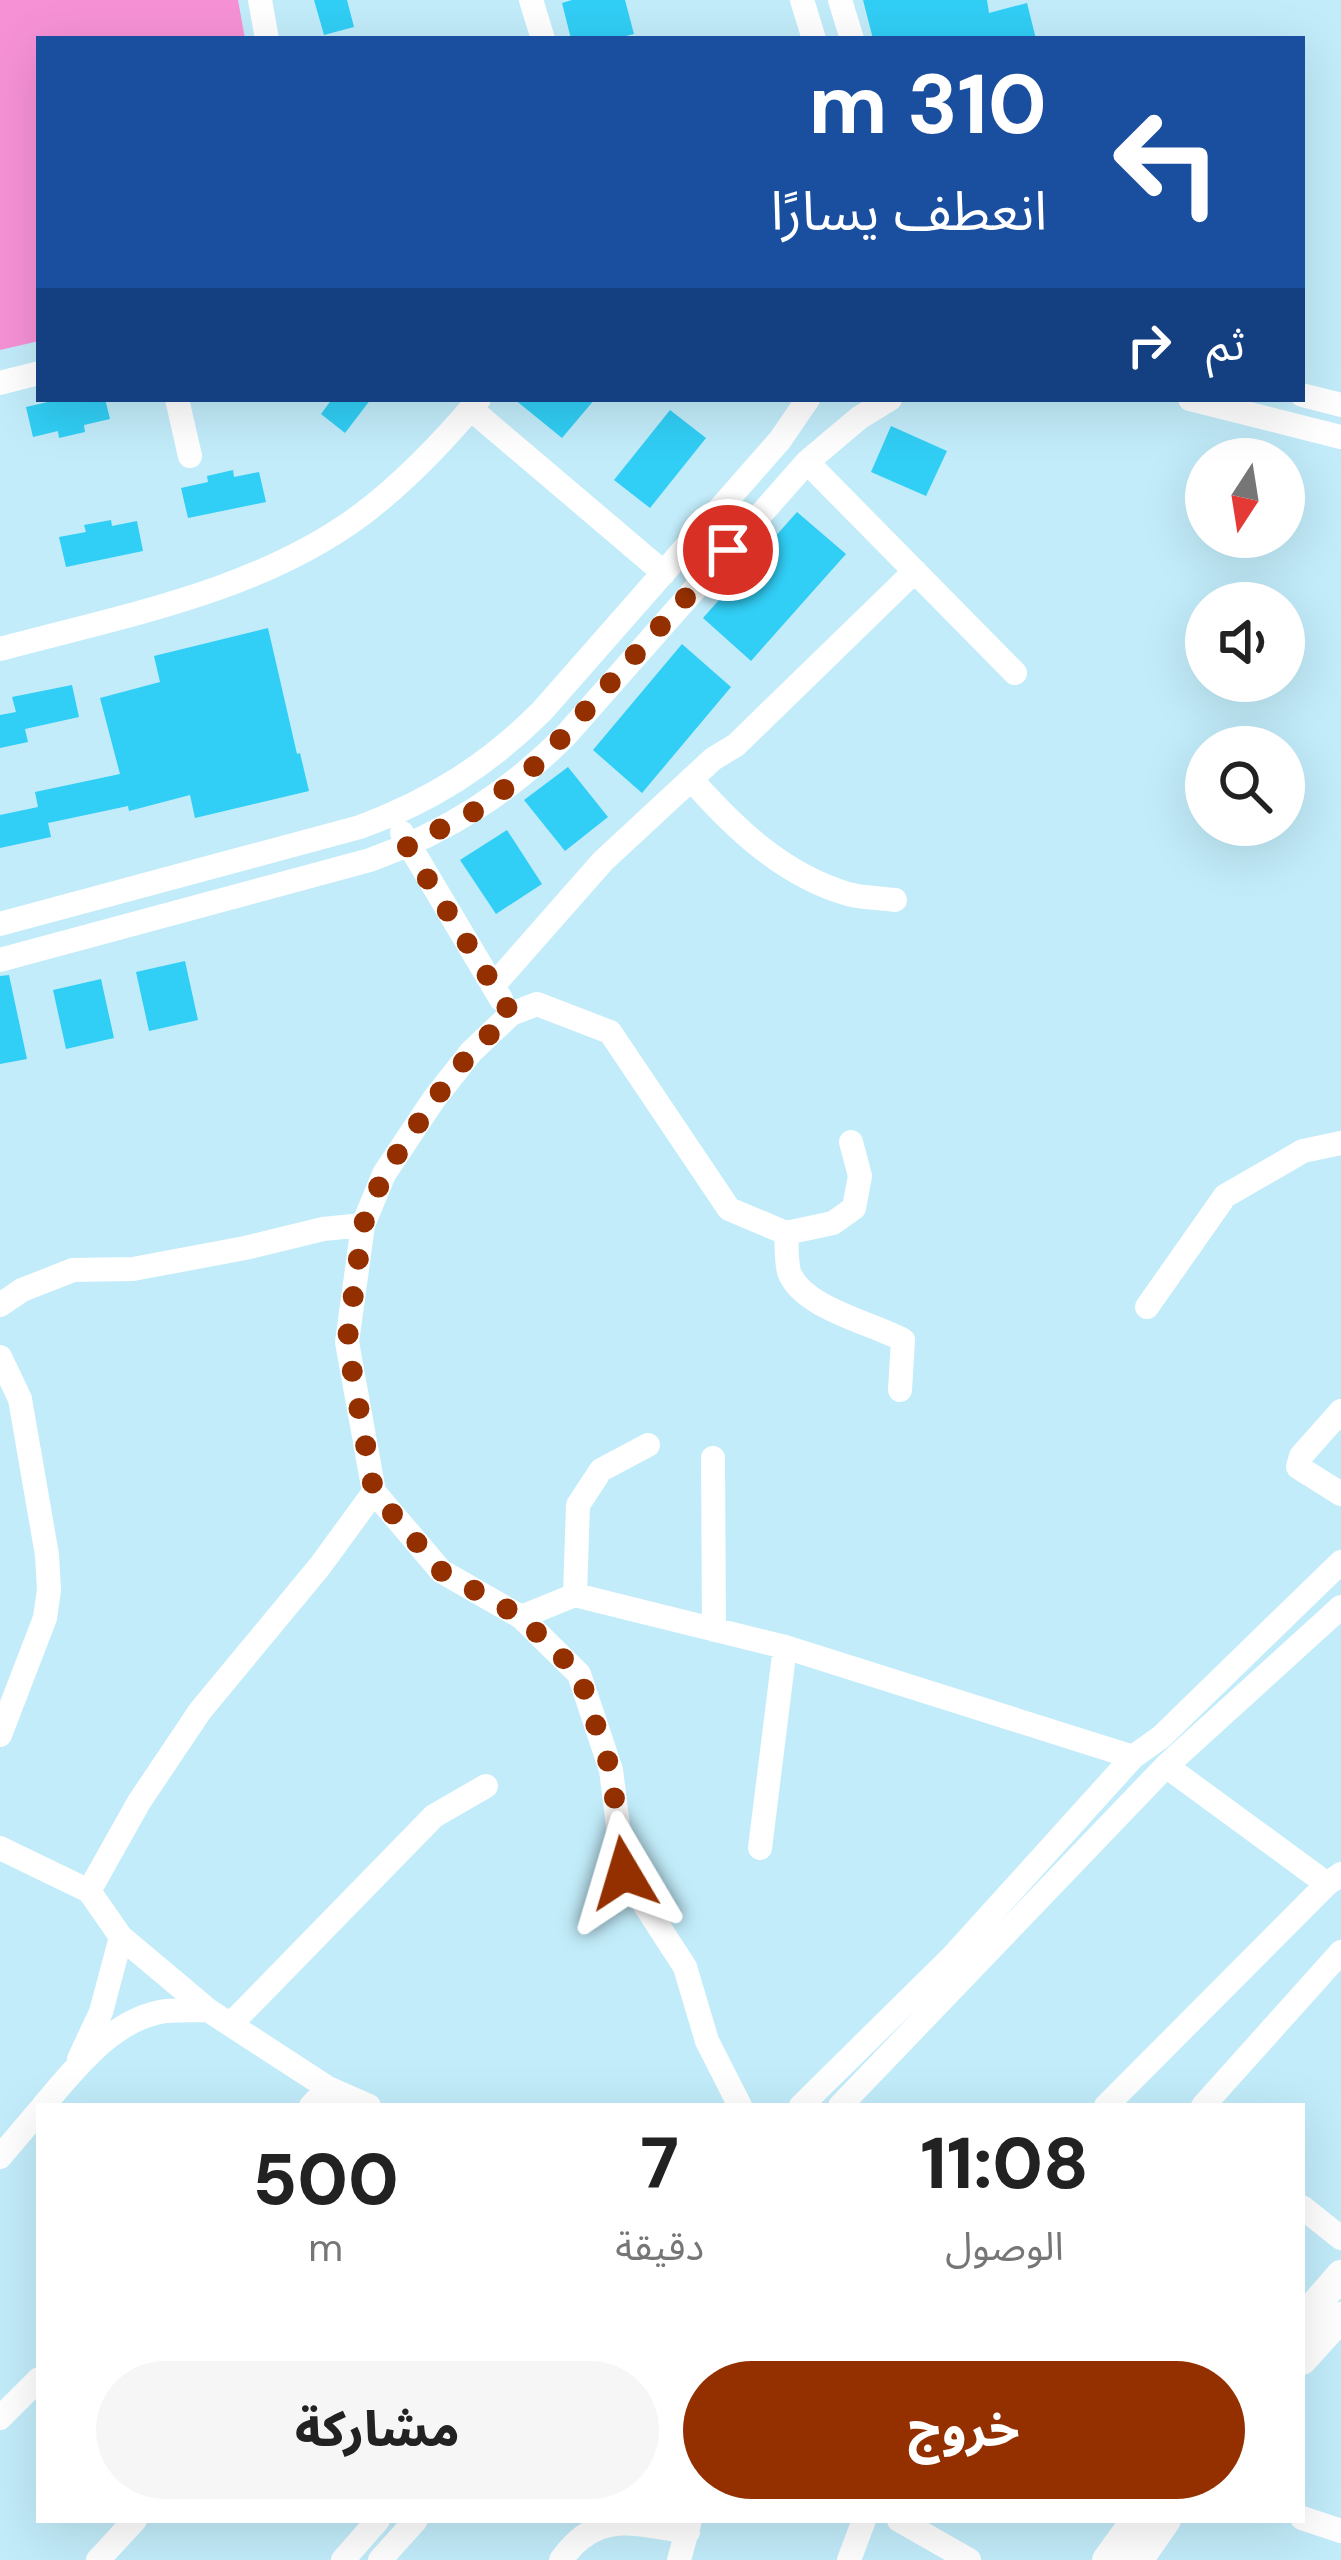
<!DOCTYPE html>
<html lang="ar">
<meta charset="utf-8">
<style>
:root{--surface:#fff;--page:#f6f6f6;--text:#222;--muted:#767676;--accent:#943000}
body{margin:0;font-family:"DM Sans","Noto Sans Arabic",sans-serif;background:var(--page);color:var(--text);direction:rtl;height:100vh;display:flex;flex-direction:column;font-size:45px;white-space:nowrap}
*{box-sizing:border-box;margin:0}
p{font-size:39px;color:var(--muted)}
.icon{flex:none;width:66px;height:66px;fill:none;stroke:currentColor;stroke-width:2;stroke-linecap:round;stroke-linejoin:round}
.map{position:relative;flex:1;overflow:hidden;direction:ltr}
.sheet{position:absolute;left:36px;top:2103px;width:1269px;height:420px;display:flex;flex-direction:column;background:var(--surface);border-radius:0px;box-shadow:0 12px 48px #0002;direction:rtl}
.sheet>*{flex:none}
.banner{position:absolute;left:36px;top:36px;width:1269px;height:366px;border-radius:0px;box-shadow:0 12px 48px #0002;direction:rtl;background:#1a4fa0;color:#fff;overflow:hidden}
.needle{width:78px;rotate:192deg}
.controls{position:absolute;left:1185px;top:438px;display:grid;gap:24px}
.controls a{display:grid;place-items:center;width:120px;height:120px;border-radius:50%;background:var(--surface);box-shadow:0 12px 48px #0002;font-size:60px}
.pin{position:absolute;display:grid;place-items:center;width:102px;height:102px;color:#fff;margin:-51px;border:6px solid #fff;border-radius:50%;box-shadow:0 3px 12px #0007}
.me{position:absolute;width:132px;margin:-66px;rotate:353deg;stroke-linejoin:round;filter:drop-shadow(0 0 9px #0008)}
.turn{display:flex;align-items:center;gap:42px;height:252px;padding:0 60px;font-size:54px}
.turn .icon{width:156px;height:156px;stroke-width:2.5}
.turn b{display:block;font-size:84px;line-height:102px}
.then{display:flex;align-items:center;height:114px;padding:0 60px;background:#0003;gap:24px;font-size:45px}
.eta{display:flex;justify-content:space-evenly;align-items:center;height:204px;text-align:center}
.eta b{font-size:72px;font-weight:800;line-height:84px}
.cta{display:flex;gap:24px;margin-top:auto;padding:24px 60px}
.cta a{flex:1;height:138px;border-radius:72px;background:var(--accent);color:#fff;font-size:48px;font-weight:800;line-height:138px;text-align:center}
.cta a+a{background:var(--page);color:var(--text)}
.map>svg:first-child{display:block}
</style>
<div class="map">
<svg width="1341" height="2560" viewBox="0 0 1341 2560">
<rect width="100%" height="100%" fill="#c2ecfa"/>
<path fill="#f691d6" d="M0,0H238L245,39H39V341L0,350Z"/>
<path fill="#31cef5" d="M314,0H347L354,27L324,35Z
M572,0H625L634,34L614,39H571L562,3Z
M863,0H987L989,13L1027,3L1036,39H873Z
M61,399H105L110,419L84,425L85,432L59,438L58,431L33,437L26,407Z
M332,399H371L345,433L321,414Z
M514,399H595L562,438Z
M670,410L706,438L650,508L614,480Z
M891,426L947,451L926,496L871,472Z
M233,470L234,477L259,472L266,502L188,518L181,488L208,482L207,476Z
M797,512L846,554L751,661L703,618Z
M111,520L112,526L137,521L143,551L66,567L59,537L86,532L84,525Z
M268,628L297,754L300,753L309,791L195,818L190,795L129,811L128,806L48,823L51,837L0,848V815L38,807L35,792L120,774L100,698L160,682L154,656Z
M682,644L731,687L642,793L593,750Z
M72,685L79,717L25,729L28,742L0,748V715L16,712L12,697Z
M568,767L608,817L565,851L524,800Z
M507,830L542,884L496,914L460,860Z
M185,961L198,1020L149,1031L136,972Z
M9,975L27,1059L0,1064V976Z
M101,979L114,1038L66,1049L53,990Z"/>
<g fill="none" stroke-linecap="round" stroke-linejoin="round">
<path stroke="#fff" stroke-width="24" d="M260,0L267,39
M531,0L543,39
M802,0L814,39
M840,0L852,39
M0,383L39,373
M1302,395L1341,405
M177,399L190,456
M1190,399L1341,437
M471,409L664,573
M807,462L1015,673
M0,649C122,616 257,592 361,515C405,482 443,442 479,399
M691,779C734,828 783,875 848,894C862,898 880,898 895,900
M402,833L501,999
M0,924L360,827C431,801 488,765 542,711L780,440L808,399
M0,960L370,860C447,832 510,792 567,734L807,462L859,418L890,399
M493,986L603,861L713,759L736,745L915,571
M786,1233L833,1223L854,1208L860,1176L851,1142
M0,1305L22,1290L73,1270L133,1269L245,1248L323,1229L363,1225
M1147,1307L1225,1196L1303,1151L1341,1143
M0,1357L20,1399L47,1555L49,1590L45,1618L0,1735
M1341,1411L1301,1456L1298,1467L1341,1494
M713,1458L714,1630
M575,1595L578,1505L601,1470L648,1445
M521,1617L575,1595L785,1647L1133,1757
M1166,1766L1327,1884
M0,1848L89,1891L121,1937L208,2010L328,2088L369,2106
M760,1848L785,1647
M89,1891L139,1802L200,1711L320,1566L374,1492
M232,2023L434,1816L486,1786
M79,2059L101,2012L121,1937
M43,2106C75,2069 110,2022 160,2012C175,2009 193,2011 208,2010
M311,2106L328,2088
M740,2106L707,2041L685,1967L624,1873L611,1770L579,1674L521,1617L441,1571L374,1492L347,1342L363,1225L384,1174L434,1099L471,1052L511,1014L537,1004L610,1032L729,1209L786,1233C787,1245 786,1260 789,1272C802,1308 872,1323 903,1340L900,1390
M801,2106L952,1957L1133,1757L1161,1737L1341,1562
M840,2106L1166,1766L1341,1607
M1106,2106L1327,1884L1341,1874
M1203,2106L1341,1952
M0,2157L39,2111
M1302,2207L1341,2238
M0,2418L39,2379
M1302,2518L1341,2531
M899,2520L969,2560
M98,2560L135,2520
M343,2560L378,2520
M380,2560L416,2520
M561,2560C597,2509 635,2524 688,2532
M679,2560L690,2520
M849,2560L864,2520"/>
<path stroke="#fff" stroke-width="30" d="M1302,2320L1341,2275
M1302,2360L1341,2317
M1107,2560L1136,2520
M1138,2560L1166,2520"/>
</g>
<g fill="none" stroke-linecap="round" stroke-linejoin="round">
<path stroke="#943000" stroke-width="21" stroke-dasharray="0 37.8" d="M624,1873L611,1771L579,1674L521,1617L441,1571L374,1492L347,1342L363,1225L384,1174L434,1100L471,1052L511,1014L407,846L477,810L540,762L728,550"/>
</g>
</svg>
<div class="controls">
<a><svg class="needle" viewBox="-14 -14 28 28"><path d="M0-13l5 13h-10z" fill="#e53935"/><path d="M0 13l5-13h-10z" fill="#767676"/></svg></a>
<a><svg class="icon" aria-label="sound" viewBox="0 0 24 24"><path d="M4 9h4l5-4v14l-5-4H4zM17 9q2 3 0 6"/></svg></a>
<a><svg class="icon" aria-label="search" viewBox="0 0 24 24"><circle cx="10" cy="10" r="6"/><path d="M15 15l6 6"/></svg></a>
</div>
<div class="pin" style="left:728px;top:550px;background:#d93025"><svg class="icon" aria-label="arrive" viewBox="0 0 24 24"><path d="M6 21V4h12l-3 4 3 4H6"/></svg></div>
<svg class="me" style="left:624px;top:1873px" viewBox="-20 -20 40 40"><path d="M0-17L14 15 0 8-14 15z" fill="#943000" stroke="#fff" stroke-width="4"/></svg>
<div class="banner">
<div class="turn"><svg class="icon" aria-label="left" viewBox="0 0 24 24"><path d="M17 20v-9H6M10 6l-5 5 5 5"/></svg><div><b>310 m</b>انعطف يسارًا</div></div>
<div class="then">ثم<svg class="icon" aria-label="right" viewBox="0 0 24 24"><path d="M7 20v-9h11M14 6l5 5-5 5"/></svg></div>
</div>
<section class="sheet">
<div class="eta">
<div><b>11:08</b><p>الوصول</p></div>
<div><b>7</b><p>دقيقة</p></div>
<div><b>500</b><p>m</p></div>
</div>
<div class="cta"><a>خروج</a><a>مشاركة</a></div>
</section>
</div>
